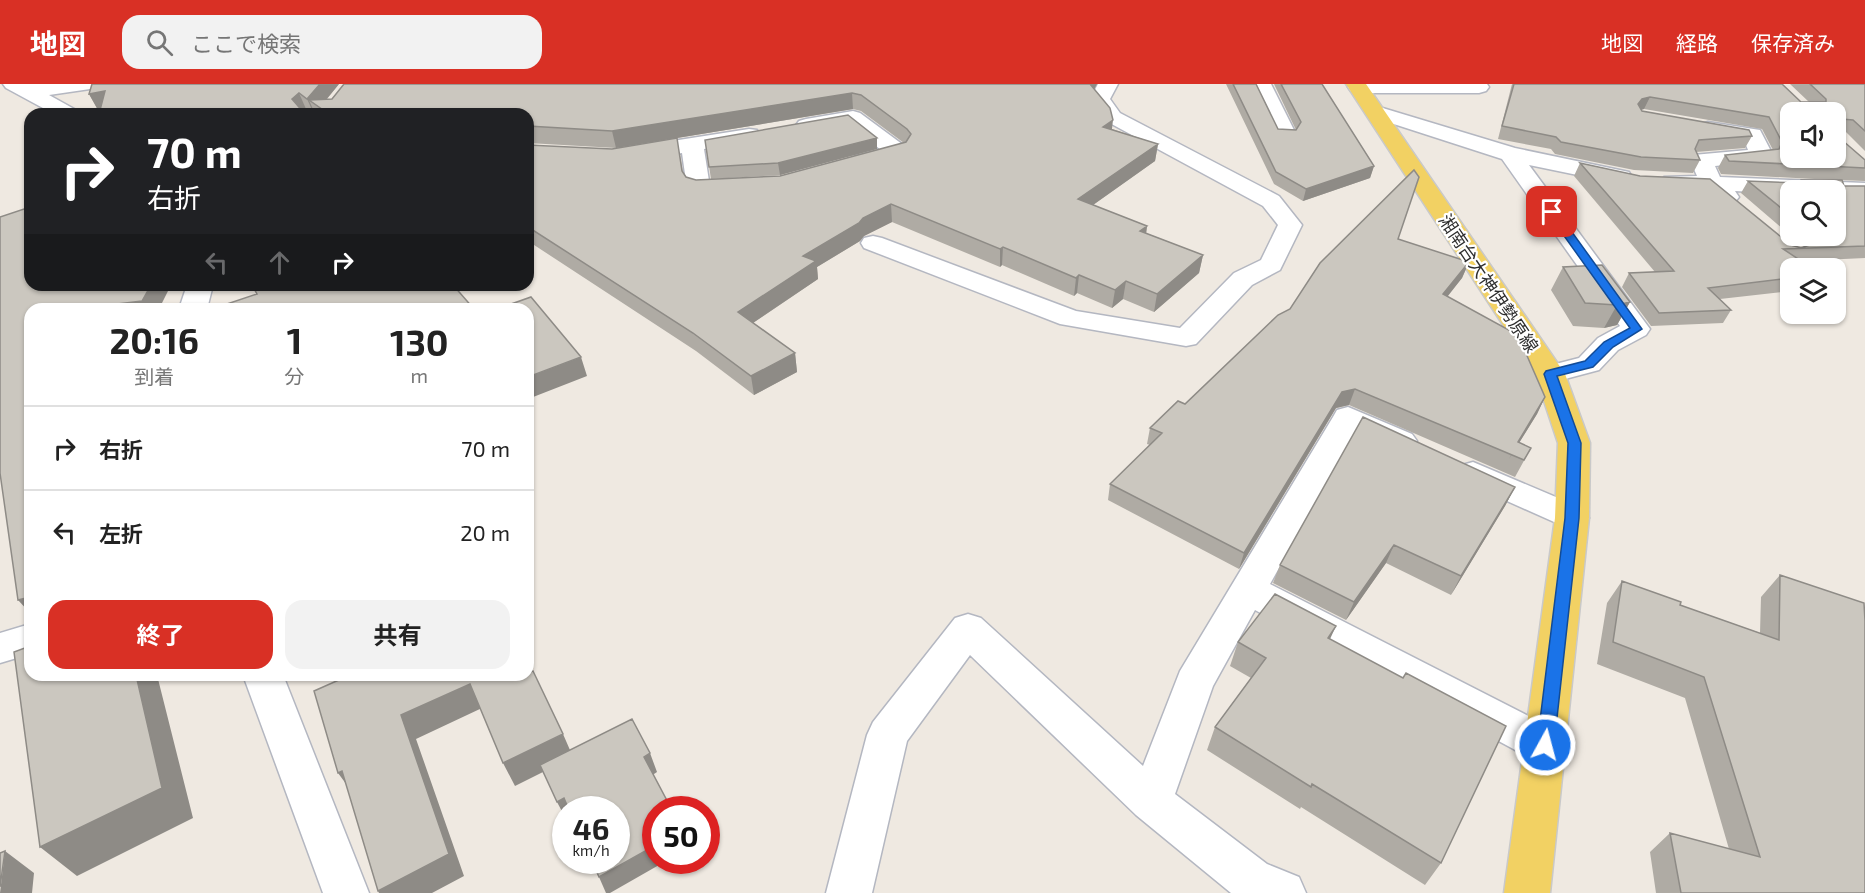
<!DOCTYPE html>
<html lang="ja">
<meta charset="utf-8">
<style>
:root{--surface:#fff;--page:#f2f2f2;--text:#222;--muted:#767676;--line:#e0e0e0;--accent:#d93025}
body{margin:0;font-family:"Exo 2","Noto Sans JP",sans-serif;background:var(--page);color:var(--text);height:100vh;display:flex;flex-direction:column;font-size:22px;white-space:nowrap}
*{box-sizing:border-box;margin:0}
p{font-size:20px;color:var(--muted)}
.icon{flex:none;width:33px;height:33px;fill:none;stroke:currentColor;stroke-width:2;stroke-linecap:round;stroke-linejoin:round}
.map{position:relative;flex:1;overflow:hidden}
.sheet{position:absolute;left:24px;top:219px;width:510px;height:378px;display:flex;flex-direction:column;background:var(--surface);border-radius:18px;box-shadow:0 2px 4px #0004}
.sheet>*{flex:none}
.top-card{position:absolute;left:24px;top:24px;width:510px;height:183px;border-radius:18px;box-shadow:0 2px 4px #0004;background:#202124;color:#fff;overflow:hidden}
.controls{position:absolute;left:1780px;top:18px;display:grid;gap:12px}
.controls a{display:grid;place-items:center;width:66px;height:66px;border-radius:12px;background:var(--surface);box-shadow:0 2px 4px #0004;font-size:30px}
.speed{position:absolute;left:552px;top:712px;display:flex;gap:12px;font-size:30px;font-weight:700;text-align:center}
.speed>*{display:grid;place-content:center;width:78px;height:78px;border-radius:50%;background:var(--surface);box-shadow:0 2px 4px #0004;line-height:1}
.speed small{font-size:15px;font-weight:400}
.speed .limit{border:9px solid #d22;background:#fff;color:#111}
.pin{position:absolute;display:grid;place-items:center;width:51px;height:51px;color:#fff;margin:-26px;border-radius:12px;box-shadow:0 3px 9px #0006}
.me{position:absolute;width:66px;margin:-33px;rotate:7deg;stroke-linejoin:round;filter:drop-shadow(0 0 4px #0008)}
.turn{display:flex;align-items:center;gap:21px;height:126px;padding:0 24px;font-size:27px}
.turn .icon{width:78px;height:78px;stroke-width:2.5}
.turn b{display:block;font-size:42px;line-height:51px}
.lanes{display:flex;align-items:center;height:57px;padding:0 24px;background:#0003;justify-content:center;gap:30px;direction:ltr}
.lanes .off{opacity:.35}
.eta{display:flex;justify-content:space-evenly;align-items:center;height:102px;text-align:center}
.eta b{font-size:36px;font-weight:700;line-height:42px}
.action{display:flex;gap:12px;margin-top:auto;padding:12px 24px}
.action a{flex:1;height:69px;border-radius:18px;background:var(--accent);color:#fff;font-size:24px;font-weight:700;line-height:69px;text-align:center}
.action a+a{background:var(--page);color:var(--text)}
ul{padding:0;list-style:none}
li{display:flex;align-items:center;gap:18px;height:84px;padding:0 24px;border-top:2px solid var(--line)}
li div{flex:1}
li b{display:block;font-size:22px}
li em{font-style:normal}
header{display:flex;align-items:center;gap:36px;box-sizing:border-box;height:84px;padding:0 30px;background:var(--accent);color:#fff}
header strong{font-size:28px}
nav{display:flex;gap:33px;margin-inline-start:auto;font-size:21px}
.search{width:420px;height:54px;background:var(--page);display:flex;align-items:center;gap:15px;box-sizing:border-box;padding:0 21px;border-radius:18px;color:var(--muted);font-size:22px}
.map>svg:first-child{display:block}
</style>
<header>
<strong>地図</strong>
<div class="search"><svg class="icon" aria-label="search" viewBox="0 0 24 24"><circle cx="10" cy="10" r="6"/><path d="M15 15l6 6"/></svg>ここで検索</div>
<nav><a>地図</a><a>経路</a><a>保存済み</a></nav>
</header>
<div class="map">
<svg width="1865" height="809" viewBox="0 0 1865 809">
<rect width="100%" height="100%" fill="#efe9e1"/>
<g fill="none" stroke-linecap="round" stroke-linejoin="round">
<g stroke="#b4b7c1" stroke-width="3">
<path id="minor" d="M3,0H100L97,4L49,11L76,26L79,30H54L6,4Z
M1098,0H1118L1110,15L1120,29L1279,112L1302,141L1280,186L1252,201L1196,260L1186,262L1060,240L864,164L861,159L864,154L873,152L882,154L1076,227L1180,244L1234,189L1261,176L1278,141L1263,122L1106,37L1090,15Z
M1251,0H1271L1296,50L1293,55L1285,56L1277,55Z
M1350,0H1487L1489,3L1486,7L1479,9H1358L1351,7L1348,3Z
M1376,22L1515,64L1629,88L1632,93L1629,98L1621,100L1529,81L1650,245L1646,251L1618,266L1599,286L1550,299L1540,296L1535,290L1540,284L1579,274L1598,254L1620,242L1502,75L1369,32L1366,28L1369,24Z
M853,27L860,29L906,63L909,68L906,73L863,84L855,82L852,77L855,72L881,66L849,40L806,47L799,45L796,41L799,37L806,35Z
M1708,38L1760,46L1773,71L1770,76L1715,82L1720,93L1865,99V113L1836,112V106H1791V110L1735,107L1739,113L1735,118C1720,122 1719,113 1706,107C1696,102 1676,106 1664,103L1661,98L1664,93L1697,92L1690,76L1693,71L1748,66L1744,56L1701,48L1697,44L1701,40Z
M749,45L757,46L760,51L757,56L704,65L709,97L737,95L745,97L749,102L745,107C729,111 707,113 691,109L687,104L682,69L634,77L626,75L623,70L626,65L634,63Z
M187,201H213L207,225H179Z
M1348,323L1412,350L1417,357L1412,364L1401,367L1390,364L1355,348L1270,500L1560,648L1566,661L1560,674L1545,679L1530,674L1255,526L1213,602L1175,710L1267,780L1299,793L1306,809H1231L1136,731L970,571L907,657L872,809H826L867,651L873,638L955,534L968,530L981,534L1143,682L1180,587L1333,333L1337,326Z
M1473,378L1584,425L1589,434L1584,443L1572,446L1462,397L1457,389L1462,381Z
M30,540V570L0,579V549Z
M243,591H283L369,809H323Z"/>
</g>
<g stroke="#c9c9c9" stroke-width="3">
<path id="major" d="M1346,0H1366L1565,290L1590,359L1589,434L1550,809H1504L1555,434L1558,359L1535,290Z"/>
</g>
<use href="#minor" fill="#fff" fill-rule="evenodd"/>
<use href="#major" fill="#f2d163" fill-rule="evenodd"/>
</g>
<path fill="#afaba4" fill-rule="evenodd" d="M339,0L327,15H332L344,0H1097L1094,5L1112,45L1158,60L1155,77L1093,121L1147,142L1146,149L1203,171L1199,189L1154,228L1123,215L1112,224L1077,209L1074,212L1002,181L1000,183L892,138L864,152L860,157L817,183L818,195L753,239L795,269L797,288L754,311L696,267L528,157V61L680,71L683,88L686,93L696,96L780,92L904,59L861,27L853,25L616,64L528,59V30H313L306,25L303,28L98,26L89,10Z
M1226,0H1256L1278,45L1296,46L1274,0H1322L1374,82L1370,94L1303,117L1274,100Z
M1512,0H1782L1801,18H1809L1790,0H1865V67L1846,48H1842V56L1865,76V97L1842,96L1844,102H1865V174L1801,177L1791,184V207L1720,215L1731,226L1723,239L1651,242L1622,203L1629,189L1655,188L1574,92L1580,79L1801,164L1804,163L1741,109L1748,97L1799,99L1832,96L1721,90L1718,84L1725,71L1773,66L1762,45L1644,25L1641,26L1642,27L1752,52L1745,64L1696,68L1700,76L1693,89L1634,86L1555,70L1551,65L1498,55ZM1791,106L1836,152H1791Z
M877,54V65L780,91L711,95L705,56Z
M1398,155L1469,178L1462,194L1447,212L1545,313L1537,330L1519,359L1531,364L1515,393L1349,321L1336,324L1239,485L1108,416L1110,400L1150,361L1147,360L1150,344L1185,320L1290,225Z
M1563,183L1630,218L1617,241L1604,244L1573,242L1551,206Z
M1515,403L1505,422L1451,511L1386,479L1346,536L1273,499L1280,481Z
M1780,491L1865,809H1656L1650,768L1670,749L1729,765L1685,614L1597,580L1607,519L1622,497L1680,521L1760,549L1761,513Z
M1330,555L1441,779L1425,801L1301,723L1300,725L1207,666L1215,643L1251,594L1230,582L1238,558Z"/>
<path fill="#8e8b86" d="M320,0H339L320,23L309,16L315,30H314L307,15Z
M1090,0H1097L1088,16Z
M105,7L114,23L98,26L89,10Z
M299,9L306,25L301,30L292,15Z
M852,9L853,25L616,64L612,47Z
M1650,13L1644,25L1636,27L1638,20L1642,15Z
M1113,36L1111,53L1103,43Z
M877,54V65L780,91L778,79Z
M1158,60L1155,77L1076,133L1078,115Z
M1374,82L1370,94L1303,117L1306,105Z
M891,120L892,138L864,152L860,157L817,183L818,195L741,247L738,228L803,172L863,134Z
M1147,142L1145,159L1140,147Z
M1003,163L1002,181L1000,183V165Z
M1203,171L1199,189L1154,228L1157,210Z
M1469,178L1462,194L1437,226L1443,210Z
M1079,191L1077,209L1074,212L1076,194Z
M1126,197L1123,215L1112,224L1115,206Z
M151,201H171L159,225H119L118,220Z
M1630,218L1617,241L1604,244L1617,221Z
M795,269L797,288L754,311L751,292Z
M581,273L587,292L528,315V293Z
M1355,305L1349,321L1336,324L1239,485L1244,469L1342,308Z
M1545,313L1537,330L1509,375L1518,358Z
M1515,403L1505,422L1451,511L1461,492Z
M1394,461L1386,479L1346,536L1354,518Z
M30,513V529L18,516Z
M1336,542L1325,566L1328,554Z
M136,591H157L193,734L77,792L40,763Z
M470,600L482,624L416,655L464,792L432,809H379L378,807L401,631Z
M563,650L573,673L515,702L503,679Z
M650,669L657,688L651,692L644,673Z
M342,687L355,712L338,689Z
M564,714L570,726H566V735L557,718Z
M656,761V777H666L610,809H606L599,793Z
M5,767L34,789L32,809H0Z"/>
<path fill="#cbc7bf" stroke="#8e8b86" stroke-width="1.5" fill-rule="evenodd" d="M92,0H320L307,15L299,9L292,15L305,30H99L105,7L89,10Z
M344,0H1090L1110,24L1113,36L1103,43L1158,60L1078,115L1147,142L1140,147L1203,171L1157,210L1126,197L1115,206L1079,191L1076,194L1003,163L1000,165L891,120L863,134L859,139L803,172L816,177L738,228L795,269L751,292L693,249L528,143V61L612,65L677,54L682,87L686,93L696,96L780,92L906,58L911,50L907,45L861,11L852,9L612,47L528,42V30H329L309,16L332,15Z
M1233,0H1256L1278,45L1296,46L1301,38L1281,0H1322L1374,82L1306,105L1276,88Z
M1514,0H1782L1801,18H1826V15L1810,0H1865V47L1853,36L1842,35V56L1865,76V84L1729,77L1725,71L1779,65L1782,58L1769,33L1650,13L1642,15L1638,20L1642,27L1749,46L1752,52L1699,56L1695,65L1700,76L1641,73L1561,58L1556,53L1502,42ZM1791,28H1836V74H1791Z
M848,31L877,54L778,79L709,83L705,56Z
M1580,79L1640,92L1710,95L1791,161L1801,164L1813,160L1817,152H1815H1836V106H1791V132L1748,97L1799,99L1801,96H1842L1844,102H1865V162L1783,165L1812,184H1791V194L1708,204L1731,226L1659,229L1629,189L1674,187Z
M1414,86L1419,93L1398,155L1469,178L1443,210L1518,251L1545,313L1518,358L1531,364L1524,376L1355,305L1342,308L1244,469L1110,400L1162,349L1150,344L1178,317L1185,320L1278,231L1290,225L1320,179Z
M30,123V201H151L142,217L118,220L119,225H30V513L18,516L0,389V133Z
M1602,181L1630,218L1617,221L1585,219L1563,183Z
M252,201H453L474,225H212L257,210Z
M531,213L581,273L528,293V225H497Z
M1363,333L1515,403L1461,492L1394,461L1354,518L1280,481Z
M1780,491L1864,519L1865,537V809H1681L1670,749L1760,773L1704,593L1613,558L1622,497L1681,518L1680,521L1779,556Z
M1275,510L1336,542L1328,554L1403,594L1406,589L1506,642L1441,779L1312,700L1311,703L1215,643L1266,574L1238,558Z
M30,562V591H136L162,704L40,763L14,568Z
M533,587L563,650L503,679L470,600L401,631L449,770L378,807L342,687L338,689L314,607L350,591H512L514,596L525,591H528V589Z
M632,635L650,669L644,673L672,726H656V761L599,793L592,777H616V726H569L564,714L557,718L540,681Z
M5,767L0,803V769Z"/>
<path fill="#1a73e8" stroke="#114b97" stroke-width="1.5" d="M1552,125L1556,126L1642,245L1613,263L1593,283L1557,292L1581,359L1579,434L1554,661L1551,667L1545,669L1539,667L1537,661L1565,434L1568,359L1544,290L1546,287L1585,277L1604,258L1630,244L1547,128Z"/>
<g text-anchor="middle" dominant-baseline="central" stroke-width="4.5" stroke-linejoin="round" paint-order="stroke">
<g font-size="18" fill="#2e2e2e" stroke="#fff">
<text transform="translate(1489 199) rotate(56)">湘南台大神伊勢原線</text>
</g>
</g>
</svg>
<div class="controls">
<a><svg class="icon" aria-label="sound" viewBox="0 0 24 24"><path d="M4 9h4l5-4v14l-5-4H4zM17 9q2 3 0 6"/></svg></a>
<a><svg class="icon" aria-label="search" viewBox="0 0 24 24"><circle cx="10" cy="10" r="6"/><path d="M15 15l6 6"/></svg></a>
<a><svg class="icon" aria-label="layers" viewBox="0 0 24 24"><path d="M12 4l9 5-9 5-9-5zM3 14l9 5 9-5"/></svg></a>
</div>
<div class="speed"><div>46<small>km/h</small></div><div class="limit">50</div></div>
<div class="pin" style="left:1552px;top:128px;background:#d93025"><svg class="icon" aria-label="arrive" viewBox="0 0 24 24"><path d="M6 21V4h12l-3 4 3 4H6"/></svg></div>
<svg class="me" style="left:1545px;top:661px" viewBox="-20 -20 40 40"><circle r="17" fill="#1a73e8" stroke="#fff" stroke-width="3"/><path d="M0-11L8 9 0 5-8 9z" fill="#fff"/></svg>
<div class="top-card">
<div class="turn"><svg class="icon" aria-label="right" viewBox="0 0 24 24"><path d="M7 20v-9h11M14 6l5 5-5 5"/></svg><div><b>70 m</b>右折</div></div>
<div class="lanes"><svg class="icon off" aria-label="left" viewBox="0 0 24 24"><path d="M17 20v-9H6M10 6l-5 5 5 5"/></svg><svg class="icon off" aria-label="ahead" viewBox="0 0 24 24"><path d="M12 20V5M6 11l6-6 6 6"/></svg><svg class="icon" aria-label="right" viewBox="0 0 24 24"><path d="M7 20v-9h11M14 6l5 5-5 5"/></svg></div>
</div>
<section class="sheet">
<div class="eta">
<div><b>20:16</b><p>到着</p></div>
<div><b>1</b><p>分</p></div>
<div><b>130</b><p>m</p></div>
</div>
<ul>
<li><svg class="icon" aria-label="right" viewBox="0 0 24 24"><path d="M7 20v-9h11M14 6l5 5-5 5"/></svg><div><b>右折</b></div><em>70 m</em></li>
<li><svg class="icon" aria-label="left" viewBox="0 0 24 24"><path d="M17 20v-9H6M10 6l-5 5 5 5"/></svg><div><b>左折</b></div><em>20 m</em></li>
</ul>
<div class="action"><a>終了</a><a>共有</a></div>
</section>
</div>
